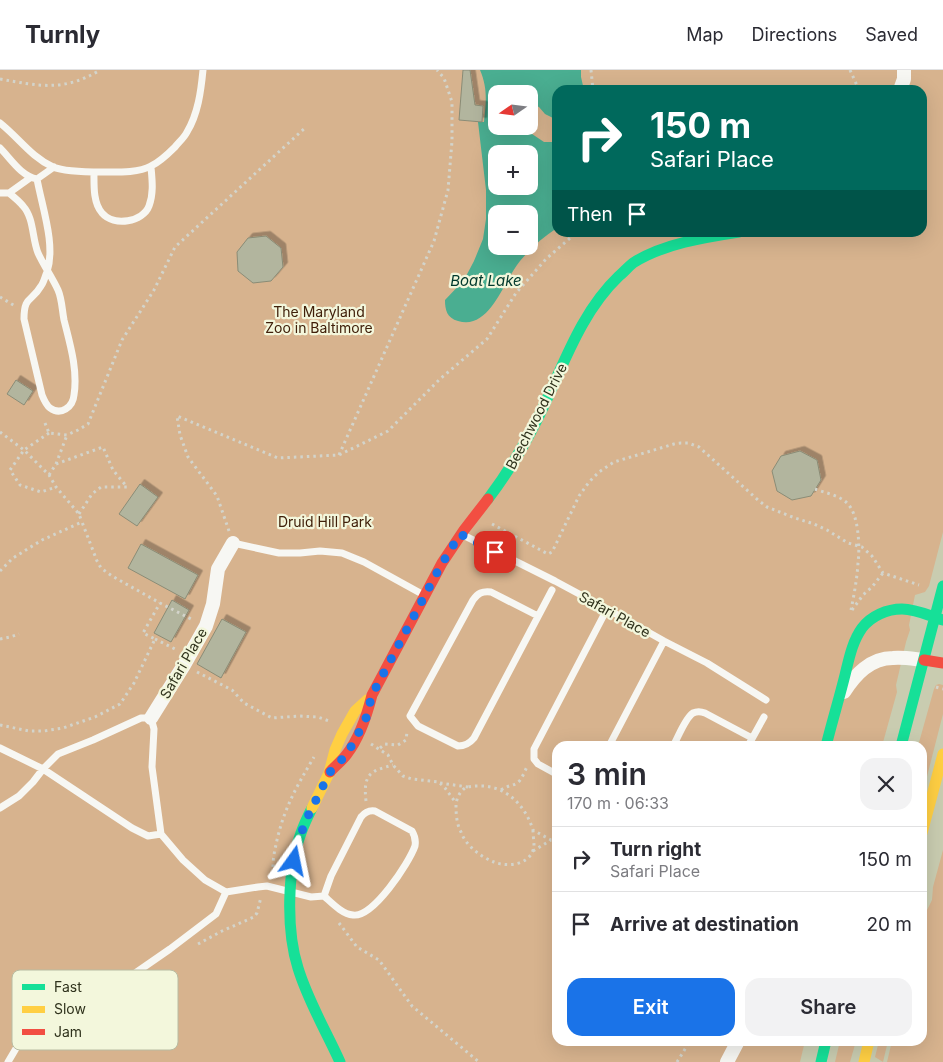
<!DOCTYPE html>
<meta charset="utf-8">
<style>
:root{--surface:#fff;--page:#f2f2f3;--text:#2b2b33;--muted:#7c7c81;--line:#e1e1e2;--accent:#1a73e8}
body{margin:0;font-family:Inter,sans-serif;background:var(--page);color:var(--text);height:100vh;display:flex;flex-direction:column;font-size:19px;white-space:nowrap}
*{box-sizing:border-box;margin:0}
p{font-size:16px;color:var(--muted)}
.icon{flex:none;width:28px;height:28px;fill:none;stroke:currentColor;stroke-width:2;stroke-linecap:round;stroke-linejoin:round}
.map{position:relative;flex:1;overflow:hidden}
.details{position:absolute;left:552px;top:671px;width:375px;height:305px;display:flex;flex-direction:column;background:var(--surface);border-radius:15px;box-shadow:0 5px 20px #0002}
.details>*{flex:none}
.banner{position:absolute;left:552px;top:15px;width:375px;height:152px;border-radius:15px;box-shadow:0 5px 20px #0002;background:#00695c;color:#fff;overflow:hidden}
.needle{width:32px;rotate:256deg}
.tools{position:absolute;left:488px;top:15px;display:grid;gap:10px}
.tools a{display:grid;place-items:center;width:50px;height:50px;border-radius:10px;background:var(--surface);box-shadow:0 5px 20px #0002;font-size:25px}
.pin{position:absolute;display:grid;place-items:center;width:42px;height:42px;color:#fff;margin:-21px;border-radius:10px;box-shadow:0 2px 8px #0006}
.me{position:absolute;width:55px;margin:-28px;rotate:12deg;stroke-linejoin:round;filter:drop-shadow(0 0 4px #0008)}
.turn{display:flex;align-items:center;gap:18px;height:105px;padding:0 15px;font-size:22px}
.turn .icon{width:65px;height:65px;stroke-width:2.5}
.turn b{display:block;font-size:35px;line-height:42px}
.then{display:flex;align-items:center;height:48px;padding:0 15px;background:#0003;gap:10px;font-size:19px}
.round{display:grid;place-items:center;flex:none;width:52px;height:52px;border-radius:15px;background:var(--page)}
.headline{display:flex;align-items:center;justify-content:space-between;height:85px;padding:0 15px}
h1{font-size:30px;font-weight:600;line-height:38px}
.button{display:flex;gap:10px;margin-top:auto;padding:10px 15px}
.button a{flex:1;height:58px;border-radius:15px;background:var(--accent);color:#fff;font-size:20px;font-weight:600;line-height:58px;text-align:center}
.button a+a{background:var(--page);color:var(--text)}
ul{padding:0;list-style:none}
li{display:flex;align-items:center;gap:15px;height:65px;padding:0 15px;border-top:1px solid var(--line)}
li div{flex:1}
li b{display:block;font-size:19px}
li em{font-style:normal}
header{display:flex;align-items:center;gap:30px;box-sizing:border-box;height:70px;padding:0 25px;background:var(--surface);border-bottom:1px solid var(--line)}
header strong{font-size:24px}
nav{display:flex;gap:28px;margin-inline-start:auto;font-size:18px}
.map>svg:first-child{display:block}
</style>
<header>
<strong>Turnly</strong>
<nav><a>Map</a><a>Directions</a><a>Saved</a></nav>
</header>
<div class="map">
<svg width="943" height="992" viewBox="0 0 943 992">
<defs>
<filter id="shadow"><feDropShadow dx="4.5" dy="-4.5" stdDeviation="0" flood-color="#0004"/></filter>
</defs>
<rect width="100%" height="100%" fill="#c9ccb0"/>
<path fill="#d7b38e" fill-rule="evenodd" d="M0,0H943V462L929,516L925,522L915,525L909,555L910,560L906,572L896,615L897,622L882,676H558V971H805L800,992H0ZM558,20H922V162H558ZM496,24H529V56H496ZM496,84H529V116H496ZM496,144H529V176H496Z
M939,614L943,615V644L923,722L922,676H918L934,619L936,615Z
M943,780V992H887L892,971H922L923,856L926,842L932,830L933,817Z
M840,971H856L850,992H835Z
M879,971H888L883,992L875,987Z"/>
<path fill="#4aae91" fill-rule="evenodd" d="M480,0H581V7L584,20H558L557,50L545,44L539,37L529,33V24H496V56H520L544,72H557V158C543,167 531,178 520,191C504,210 490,261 458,251C447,248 445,240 445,230L464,210L474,191L483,169L486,149V120L478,52H484C486,32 488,19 480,0ZM496,84H529V116H496ZM496,144H529V176H496Z"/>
<path fill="#b2b59e" stroke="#8a8c76" filter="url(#shadow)" d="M463,0H470L475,35L483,36L482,52L459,50Z
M266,166L281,178L283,197L271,211L253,213L238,201L237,182L248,168Z
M16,310L33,321L24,335L7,324Z
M800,381L817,390L821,410L811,426L792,430L777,421L772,401L781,386Z
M140,414L158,427L137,456L119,444Z
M141,474L198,505L185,529L128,498Z
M172,530L189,540L171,572L154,563Z
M222,549L246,562L221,608L197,594Z"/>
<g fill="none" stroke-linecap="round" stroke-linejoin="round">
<path stroke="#d3d4cb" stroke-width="3" stroke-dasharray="2.5 4" stroke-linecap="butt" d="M591,0L593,20
M850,0L859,20
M0,9C39,16 64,22 100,0
M0,227L15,236
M45,353L49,363L67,365L78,360L88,354L122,270L154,220L175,177L306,57
M0,362L24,380L49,405L56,417L79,444L82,452
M49,363L24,380L10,400L20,415L41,422L56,417
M339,385L434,171L448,120L452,71V32L444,8L437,0
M56,394L103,377L113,400L127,417
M49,405L56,394L67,365
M815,419C825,423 839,425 847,433C859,444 860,478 858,493C857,509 854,525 851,540
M79,444L92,424L101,417H127
M492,454L548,484L552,482L555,476L579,426L589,412L599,402L614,392L674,374L681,373H688L699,377L758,430L767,437L795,448L814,454L827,460L848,473L862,477L872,486L883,503L919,515
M229,461L217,426L188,387L180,365L177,346L278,388L339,385L388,361L440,309L487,269L516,223L546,189L577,162
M0,501L13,488L42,470L82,452L97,491L101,498L112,506L160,533L193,550
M852,540L863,525L872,517L883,503
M0,569L10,567L19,564
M155,569L177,580
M197,602L232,620L244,633L272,648L299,646L318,647L329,651
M936,617L943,619
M0,655L29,661H44L63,658L95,647L120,634L134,613L155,569L143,563L160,533
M371,674L388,685L393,695L403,706L412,709L439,712L445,718L456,733
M380,678L385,674L398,675L406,670L407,662
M440,713L468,717
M501,720C508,715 513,716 517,713C522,710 524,702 527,697
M366,731C363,704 370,701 393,695
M533,760C533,765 534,771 534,776C532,794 509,798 494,792C481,787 466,776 461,762C457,755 456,745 456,736C456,729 460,720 467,717C472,716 477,716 482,716C508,717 526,737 533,760L551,770H558
M533,781L551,770
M273,797C273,788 275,779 277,770C285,736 297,716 314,687
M339,853L357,877L379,890L412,936L479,992
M198,874L222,861L254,847L257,843L261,827
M35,966L42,954L48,947
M677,992L690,971"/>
<path stroke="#f7f7f3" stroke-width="7" d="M0,53C18,67 31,87 53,97C65,102 88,102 102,102C117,102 138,103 151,96C160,92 168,84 175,77C179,72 184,68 187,62C198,44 201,21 203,0
M0,78C11,89 21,106 37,109L54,97
M94,102C94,115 93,133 102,143C114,157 143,152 149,136C154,123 152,109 151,97
M0,123H9L30,108
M9,123C14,127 19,131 23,136C34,148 32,168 38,183C44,196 52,207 58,220C62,229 62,240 64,250C70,274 78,300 74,325C73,337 61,346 50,338C46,335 44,330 42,325L24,249C24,225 32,232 41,216C44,212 45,206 47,202C56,175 42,137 37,109
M463,465L555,511L607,539L664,571L707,593L766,630
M233,473L279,483H300L320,481L342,483L364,492L422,524
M538,546L491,522C482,521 478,523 473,530L410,646L418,656L458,676C465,676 469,674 474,668L552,520
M609,676L664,571
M673,676C678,668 685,648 693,643C697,641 700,641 705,643L752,668
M748,676L764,647
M0,678L43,699L132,758L148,766L161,764
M558,705L538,694L534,689V679L607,539
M0,738L19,726L33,712L43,699L58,684L93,670L141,648H151L154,659L152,697L161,764L183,790L205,810L226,822L258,817L267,816L311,827L324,826C332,833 342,844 353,845C373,848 409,793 415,776C416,770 415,766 412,761L375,741C369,740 365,742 361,747L331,806L324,826
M8,992L21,970L30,937L73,931L97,924L118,915L170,879L216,844L226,822"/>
<path stroke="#f7f7f3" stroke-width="14" d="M900,20L904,9V0
M844,622C855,605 870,588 893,588C903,587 914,589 924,590
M151,648L184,595L206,556L213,534L218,499L233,473
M727,992L738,971"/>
<path stroke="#16e098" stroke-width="11" d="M488,429C507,404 524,376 538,348C562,300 579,244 619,206C624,202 628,197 633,193C662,174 706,167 739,162
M826,676C832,652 839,629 845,605C849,589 852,572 862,558C871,546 887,539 902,539C916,539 930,546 943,550
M901,676L943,516
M312,738C308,746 304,754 301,763C287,800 286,860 298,898C308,931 326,961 340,992
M821,992L826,971"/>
<path stroke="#ffcf43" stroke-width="11" d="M312,738L329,703L335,680L342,664L355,641L367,630
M922,763L943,684
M864,992L869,971"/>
<path stroke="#f24e42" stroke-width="11" d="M924,590L943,593
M330,702C335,696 342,691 347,684C360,667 367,645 372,625L442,493L464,460L488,429"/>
</g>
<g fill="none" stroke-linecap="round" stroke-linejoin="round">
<path stroke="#1a73e8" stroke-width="9" stroke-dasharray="0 16.2" d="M294,791L300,766L308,746L330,702L347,684L357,666L366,648L372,625L440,497L460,464L495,482"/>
</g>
<g text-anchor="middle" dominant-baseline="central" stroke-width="4.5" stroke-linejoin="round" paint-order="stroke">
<g font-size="14" fill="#40200a" stroke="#f3f7dc">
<text x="319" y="241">The Maryland<tspan x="319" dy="16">Zoo in Baltimore</tspan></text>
<text x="325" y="451">Druid Hill Park</text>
</g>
<g font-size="14" fill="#2f321c" stroke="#f3f7dc">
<text transform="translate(536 346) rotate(-63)">Beechwood Drive</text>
<text transform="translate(615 544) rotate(29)">Safari Place</text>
<text transform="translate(183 593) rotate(-60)">Safari Place</text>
</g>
<g font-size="15" font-style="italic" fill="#00392d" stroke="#f3f7dc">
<text x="486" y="210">Boat Lake</text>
</g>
</g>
<rect x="12" y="900" width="166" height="80" rx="8" fill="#f3f7dc" stroke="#b8bca2" stroke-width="1"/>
<rect x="22" y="914" width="23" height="6" fill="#16e098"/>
<rect x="22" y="936" width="23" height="7" fill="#ffcf43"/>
<rect x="22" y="959" width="23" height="6" fill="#f24e42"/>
<g font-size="14" fill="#2f321c">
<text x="54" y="922">Fast</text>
<text x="54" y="944">Slow</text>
<text x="54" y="967">Jam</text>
</g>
</svg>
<div class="tools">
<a><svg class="needle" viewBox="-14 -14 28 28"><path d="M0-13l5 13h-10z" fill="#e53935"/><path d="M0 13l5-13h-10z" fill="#7c7c81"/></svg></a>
<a>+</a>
<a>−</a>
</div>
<div class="pin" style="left:495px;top:482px;background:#d93025"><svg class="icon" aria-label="arrive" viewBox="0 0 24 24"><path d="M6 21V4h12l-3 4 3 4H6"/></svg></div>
<svg class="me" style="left:294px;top:791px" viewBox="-20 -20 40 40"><path d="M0-17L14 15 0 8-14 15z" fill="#1a73e8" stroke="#fff" stroke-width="4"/></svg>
<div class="banner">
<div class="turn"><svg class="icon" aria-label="right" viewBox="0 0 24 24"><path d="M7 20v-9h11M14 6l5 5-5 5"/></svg><div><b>150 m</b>Safari Place</div></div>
<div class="then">Then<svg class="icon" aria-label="arrive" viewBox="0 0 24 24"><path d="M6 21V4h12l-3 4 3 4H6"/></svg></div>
</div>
<section class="details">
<div class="headline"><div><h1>3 min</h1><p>170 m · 06:33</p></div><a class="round"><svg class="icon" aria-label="close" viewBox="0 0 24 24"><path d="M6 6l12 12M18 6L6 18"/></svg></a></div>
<ul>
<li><svg class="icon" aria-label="right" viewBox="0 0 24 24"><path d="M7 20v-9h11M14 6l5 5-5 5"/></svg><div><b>Turn right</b><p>Safari Place</p></div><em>150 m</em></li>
<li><svg class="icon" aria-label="arrive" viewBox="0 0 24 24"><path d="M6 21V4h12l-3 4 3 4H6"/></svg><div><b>Arrive at destination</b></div><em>20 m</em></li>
</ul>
<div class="button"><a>Exit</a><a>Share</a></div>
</section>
</div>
